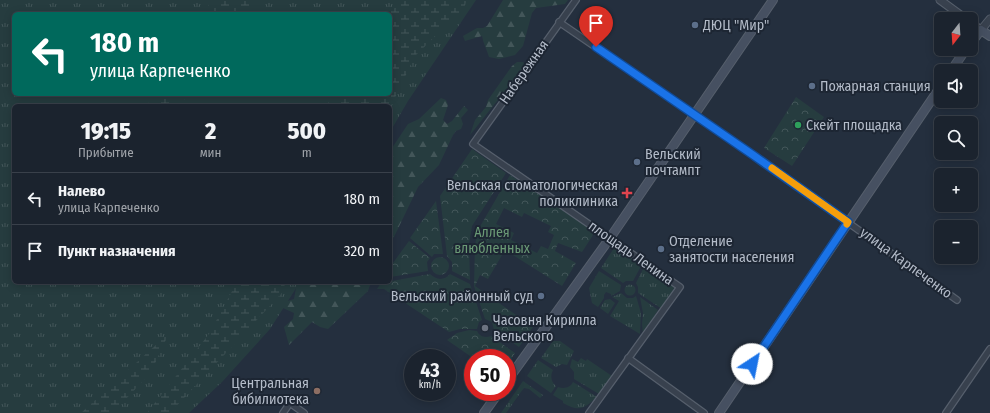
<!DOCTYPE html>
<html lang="ru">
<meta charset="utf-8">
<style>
:root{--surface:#1b232e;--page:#242b36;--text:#f1f3f6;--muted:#a0a4aa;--line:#39404a}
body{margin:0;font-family:"Fira Sans Condensed",sans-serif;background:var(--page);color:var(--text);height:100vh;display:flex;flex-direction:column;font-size:15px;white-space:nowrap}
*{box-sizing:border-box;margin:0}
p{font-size:13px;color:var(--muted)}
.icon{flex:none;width:22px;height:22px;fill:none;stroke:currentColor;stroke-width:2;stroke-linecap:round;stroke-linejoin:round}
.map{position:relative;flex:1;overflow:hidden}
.details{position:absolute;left:12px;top:104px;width:380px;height:180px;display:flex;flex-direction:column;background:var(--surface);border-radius:6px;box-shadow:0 2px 10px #0003,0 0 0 1px var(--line)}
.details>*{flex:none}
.hud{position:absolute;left:12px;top:12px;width:380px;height:84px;border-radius:6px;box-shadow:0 2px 10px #0003,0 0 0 1px var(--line);background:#00695c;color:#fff;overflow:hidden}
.needle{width:26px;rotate:197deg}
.tools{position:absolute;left:934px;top:12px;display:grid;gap:8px}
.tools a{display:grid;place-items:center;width:44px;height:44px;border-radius:6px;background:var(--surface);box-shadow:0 2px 10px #0003,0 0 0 1px var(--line);font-size:20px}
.speed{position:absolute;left:404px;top:349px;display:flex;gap:8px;font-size:20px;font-weight:700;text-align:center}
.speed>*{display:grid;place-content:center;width:52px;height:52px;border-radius:50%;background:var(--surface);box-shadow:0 2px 10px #0003,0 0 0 1px var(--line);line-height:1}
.speed small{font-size:10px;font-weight:400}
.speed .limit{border:6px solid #d22;background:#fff;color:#111}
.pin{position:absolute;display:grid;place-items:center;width:34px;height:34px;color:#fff;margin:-41px -17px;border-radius:50% 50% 50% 0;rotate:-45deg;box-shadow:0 0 4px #0007}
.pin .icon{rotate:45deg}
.me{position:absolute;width:44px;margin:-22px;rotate:34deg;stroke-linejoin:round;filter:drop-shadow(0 0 3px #0008)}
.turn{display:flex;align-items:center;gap:14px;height:84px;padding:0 12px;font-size:18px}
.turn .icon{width:52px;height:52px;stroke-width:2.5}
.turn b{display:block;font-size:28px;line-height:34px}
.eta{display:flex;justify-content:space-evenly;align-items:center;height:68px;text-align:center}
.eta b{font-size:24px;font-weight:800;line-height:28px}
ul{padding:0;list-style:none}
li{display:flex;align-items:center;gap:12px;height:52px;padding:0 12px;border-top:1px solid var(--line)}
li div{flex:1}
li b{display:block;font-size:15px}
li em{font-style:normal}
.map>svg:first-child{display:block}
</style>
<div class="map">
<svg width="990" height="413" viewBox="0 0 990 413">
<defs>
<pattern id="grass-tufts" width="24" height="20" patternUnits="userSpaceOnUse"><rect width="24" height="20" fill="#263c3f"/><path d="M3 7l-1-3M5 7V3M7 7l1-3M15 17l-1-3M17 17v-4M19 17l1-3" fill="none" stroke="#435659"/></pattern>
<pattern id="forest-firs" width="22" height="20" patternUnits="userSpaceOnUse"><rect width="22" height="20" fill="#263c3f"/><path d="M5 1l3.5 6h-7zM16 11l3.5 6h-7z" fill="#435659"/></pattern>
<pattern id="wetland-marsh" width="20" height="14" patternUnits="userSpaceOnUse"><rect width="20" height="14" fill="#263c3f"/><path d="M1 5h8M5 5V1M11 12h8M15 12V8" fill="none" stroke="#435659"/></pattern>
<pattern id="park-crowns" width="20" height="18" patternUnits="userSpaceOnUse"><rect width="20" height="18" fill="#263c3f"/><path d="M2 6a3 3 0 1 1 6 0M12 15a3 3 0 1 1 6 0" fill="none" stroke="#435659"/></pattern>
</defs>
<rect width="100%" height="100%" fill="#242f3e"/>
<path fill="url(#grass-tufts)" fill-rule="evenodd" d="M0,0H476L408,101L390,132V106H14V282H300L270,329L222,382L189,413H0ZM14,14H390V94H14Z
M616,245L636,259L640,268L633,281H626L623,283L601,268Z
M647,267L674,286L673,293L662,309L638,293V287L636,283L643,269Z
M599,271L621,285L620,291L611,296V294L606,292L604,295V298L598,307L592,303L589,288Z
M624.5 290a5.5 5.5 0 1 1 11 0a5.5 5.5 0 1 1-11 0Z
M621,293L627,298H633L636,296L641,313L640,334L610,316L619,301L612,297Z
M640,297L658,310L643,334L642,324L643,313Z
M610,299L615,303L608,314L600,308L605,300Z
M553,341H560L574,351L567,365L562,364L556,367L541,358Z
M581,358L586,361L587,359L612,376L599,394L574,379V372L570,367L572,359L578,362Z
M538,360L553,370C550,376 551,382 556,386L551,393L527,376Z
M523,381L543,395L540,398L529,389L524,388L521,392L506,413H501Z
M573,382L597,397C584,409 579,412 563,403V401L553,395L558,387C564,389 570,388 573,382Z"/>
<path fill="url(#forest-firs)" d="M503,0H568L565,4L536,8L532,13L523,46L515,55L499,59L489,57C487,50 483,43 482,36L465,41L463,36L477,28H483L487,26Z
M517,62H523L526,66L520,81L509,86L470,135L475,120L486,107L488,100L512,66Z
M441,98L446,100L448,105L443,120L447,124L452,121L464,106L468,110L461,118L463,124L461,129L456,131L453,135L439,165L418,187L394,237L390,240V151L408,124L419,119Z
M297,282H371L368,291L328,329L320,327L312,322L289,345L284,327L293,319L294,313L283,308L284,302L294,299Z"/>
<path fill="url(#wetland-marsh)" d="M211,0H257L249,14H207V9Z
M406,0H467L464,8L415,56L390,108V106H329L327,94H390V14H386Z
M161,94H191L176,106H144Z
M237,282H286L281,294L170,413H147L209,334Z
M169,333L151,372L113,413H81Z"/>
<path fill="url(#park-crowns)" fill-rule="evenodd" d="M796,97L824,117L792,166L764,148Z
M472,149L506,173L472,226L469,244L470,280L452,271V262L447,256L440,196Z
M510,175L595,232L582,252L558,243L555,251L576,263L562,286L505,250L488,279L480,275L475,286L533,327L519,347L494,330L492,322L485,319L474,286L475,245L478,230ZM504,208L522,217L524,213L551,226L548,232L554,235L548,249L541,246L537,253L511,240L514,233L496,224Z
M436,201L443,254H434L432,257L410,238Z
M409,241L430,258L427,262L428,271L390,277V267Z
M431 266a9 9 0 1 1 18 0a9 9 0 1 1-18 0Z
M430,274C436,280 444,281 450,274L470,284L482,320L479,322L477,329H460L449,332L384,289H377L381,283Z
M469,330L477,331C480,337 485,338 491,336L515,353L507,366V358H473L447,340L457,333Z"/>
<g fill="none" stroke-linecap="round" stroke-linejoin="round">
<g stroke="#565f6c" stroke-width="8">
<path id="minor" d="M576,0L473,144L680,287L589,413
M559,22L753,155L957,300
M628,358L704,413
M283,413L290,403L304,413
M946,413L990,349"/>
</g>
<g stroke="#565f6c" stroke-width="9">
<path id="tertiary" d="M940,0L966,19
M971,23L981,30L990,19"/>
</g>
<g stroke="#565f6c" stroke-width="10">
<path id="secondary" d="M971,43L981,30L990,36
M951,71L966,49
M507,381L610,238L773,0
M484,413L499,392
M719,413L941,86"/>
</g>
<use href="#minor" stroke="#38414e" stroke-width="5.5"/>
<use href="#tertiary" stroke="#38414e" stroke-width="7"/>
<use href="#secondary" stroke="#465061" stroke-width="8"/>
</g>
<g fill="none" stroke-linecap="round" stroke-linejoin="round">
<g stroke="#114b97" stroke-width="10">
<path id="route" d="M596,47L753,155L848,222L752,364"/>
</g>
<use href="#route" stroke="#1a73e8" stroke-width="7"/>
<path stroke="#f59e0b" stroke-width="7" d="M772,168L848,222L847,224"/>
</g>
<g fill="#5c6f8a" stroke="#1d2633" stroke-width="1.5">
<circle cx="695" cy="25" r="4"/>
<circle cx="812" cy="86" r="4"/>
<circle cx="637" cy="162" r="4"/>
<circle cx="661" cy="249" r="4"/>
<circle cx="541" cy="296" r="4"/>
</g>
<circle fill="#2e9e5b" stroke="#1d2633" stroke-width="1.5" cx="798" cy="125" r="4"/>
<path fill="#e0444e" stroke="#1d2633" stroke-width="1.5" d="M625 187h4v4h4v4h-4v4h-4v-4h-4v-4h4z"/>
<circle fill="#6b7280" stroke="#1d2633" stroke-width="1.5" cx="485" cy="328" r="4"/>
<circle fill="#8d6e63" stroke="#1d2633" stroke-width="1.5" cx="317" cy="391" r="4"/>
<g text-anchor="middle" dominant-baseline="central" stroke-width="4" stroke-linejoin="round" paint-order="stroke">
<g font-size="14" fill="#b4bcc9" stroke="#1d2633" text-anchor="start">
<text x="703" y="25">ДЮЦ "Мир"</text>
<text x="820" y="86">Пожарная станция</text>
<text x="806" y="125">Скейт площадка</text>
<text x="645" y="154">Вельский<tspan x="645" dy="16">почтампт</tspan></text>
<text x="618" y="185" text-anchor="end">Вельская стоматологическая<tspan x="618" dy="16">поликлиника</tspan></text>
<text x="669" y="241">Отделение<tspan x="669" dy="16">занятости населения</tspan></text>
<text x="533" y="296" text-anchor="end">Вельский районный суд</text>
<text x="493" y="320">Часовня Кирилла<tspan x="493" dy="16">Вельского</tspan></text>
<text x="309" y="383" text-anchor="end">Центральная<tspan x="309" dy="16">бибилиотека</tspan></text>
</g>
<g font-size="14" fill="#b4bcc9" stroke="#1d2633">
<text transform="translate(524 72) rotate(-55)">Набережная</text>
<text transform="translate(631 253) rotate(35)">площадь Ленина</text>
<text transform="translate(906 263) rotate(36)">улица Карпеченко</text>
</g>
<g font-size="14" fill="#6b9a76" stroke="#1d2633">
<text x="492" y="232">Аллея<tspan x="492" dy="16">влюбленных</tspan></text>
</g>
</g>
</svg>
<div class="tools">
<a><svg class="needle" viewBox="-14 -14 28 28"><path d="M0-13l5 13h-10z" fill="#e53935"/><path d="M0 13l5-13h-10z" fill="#a0a4aa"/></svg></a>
<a><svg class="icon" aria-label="sound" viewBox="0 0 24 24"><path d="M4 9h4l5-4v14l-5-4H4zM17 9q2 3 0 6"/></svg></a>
<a><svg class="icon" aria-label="search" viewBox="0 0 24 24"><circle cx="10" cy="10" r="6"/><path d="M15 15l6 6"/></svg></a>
<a>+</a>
<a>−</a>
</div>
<div class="speed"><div>43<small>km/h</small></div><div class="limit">50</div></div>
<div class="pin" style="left:596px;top:47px;background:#d93025"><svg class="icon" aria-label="arrive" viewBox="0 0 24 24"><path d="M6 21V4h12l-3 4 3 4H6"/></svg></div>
<svg class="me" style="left:752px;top:364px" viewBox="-20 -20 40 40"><circle r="19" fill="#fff"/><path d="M0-13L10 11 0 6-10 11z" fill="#1a73e8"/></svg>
<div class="hud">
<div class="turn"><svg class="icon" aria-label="left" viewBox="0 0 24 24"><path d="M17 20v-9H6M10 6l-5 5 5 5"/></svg><div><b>180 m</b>улица Карпеченко</div></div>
</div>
<section class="details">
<div class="eta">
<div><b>19:15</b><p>Прибытие</p></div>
<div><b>2</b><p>мин</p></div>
<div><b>500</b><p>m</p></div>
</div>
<ul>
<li><svg class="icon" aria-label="left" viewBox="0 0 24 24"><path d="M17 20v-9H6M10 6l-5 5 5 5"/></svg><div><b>Налево</b><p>улица Карпеченко</p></div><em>180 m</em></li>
<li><svg class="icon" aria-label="arrive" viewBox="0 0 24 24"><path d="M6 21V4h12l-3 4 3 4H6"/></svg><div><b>Пункт назначения</b></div><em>320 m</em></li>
</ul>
</section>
</div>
